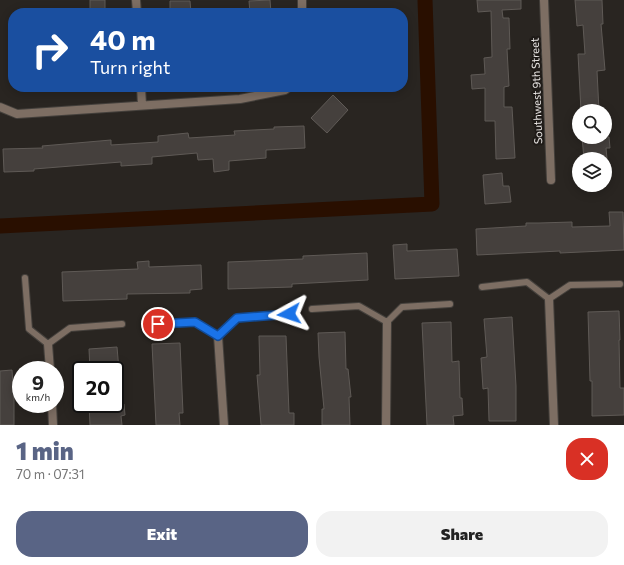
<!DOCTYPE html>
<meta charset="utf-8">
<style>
:root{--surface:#fff;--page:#f2f2f2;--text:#222;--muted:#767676;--accent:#596485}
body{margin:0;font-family:Commissioner,sans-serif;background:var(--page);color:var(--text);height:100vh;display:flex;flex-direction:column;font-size:15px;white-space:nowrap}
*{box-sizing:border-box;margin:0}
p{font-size:13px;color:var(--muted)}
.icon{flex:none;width:22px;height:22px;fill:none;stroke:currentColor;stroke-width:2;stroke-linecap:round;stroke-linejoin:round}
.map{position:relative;height:425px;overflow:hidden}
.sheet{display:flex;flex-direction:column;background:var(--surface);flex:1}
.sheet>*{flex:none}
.guide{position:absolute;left:8px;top:8px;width:400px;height:84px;border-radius:16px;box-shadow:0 2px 10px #0003;background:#1a4fa0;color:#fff;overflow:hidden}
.controls{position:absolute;left:572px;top:104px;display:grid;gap:8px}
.controls a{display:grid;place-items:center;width:40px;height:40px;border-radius:50%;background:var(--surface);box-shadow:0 2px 10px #0003;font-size:20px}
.speed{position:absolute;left:12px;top:361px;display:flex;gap:8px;font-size:20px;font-weight:700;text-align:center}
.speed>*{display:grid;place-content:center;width:52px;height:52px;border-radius:50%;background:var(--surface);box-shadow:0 2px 10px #0003;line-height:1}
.speed small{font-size:10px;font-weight:400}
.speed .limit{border:2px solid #111;border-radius:6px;background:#fff;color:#111}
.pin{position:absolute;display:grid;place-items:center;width:34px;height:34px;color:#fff;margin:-17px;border:2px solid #fff;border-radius:50%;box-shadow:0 1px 4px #0007}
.me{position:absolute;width:44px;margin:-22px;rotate:265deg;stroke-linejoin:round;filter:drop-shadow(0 0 3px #0008)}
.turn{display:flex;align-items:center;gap:14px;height:84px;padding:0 16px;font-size:18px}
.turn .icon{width:52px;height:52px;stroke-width:2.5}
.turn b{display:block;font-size:28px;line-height:34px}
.round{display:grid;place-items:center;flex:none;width:42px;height:42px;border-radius:16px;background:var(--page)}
.head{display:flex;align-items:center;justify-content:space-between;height:68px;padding:0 16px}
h1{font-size:24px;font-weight:800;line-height:30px;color:var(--accent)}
.button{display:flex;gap:8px;margin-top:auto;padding:8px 16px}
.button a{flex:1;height:46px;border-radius:16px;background:var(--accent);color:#fff;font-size:16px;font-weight:800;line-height:46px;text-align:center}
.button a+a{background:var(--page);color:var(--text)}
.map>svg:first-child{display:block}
</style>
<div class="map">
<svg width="624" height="425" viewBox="0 0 624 425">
<rect width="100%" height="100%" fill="#292521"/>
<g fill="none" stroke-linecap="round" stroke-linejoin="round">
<path stroke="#290f00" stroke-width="15" d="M0,226L432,204L425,0"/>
</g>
<path fill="#45403d" stroke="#5f5a56" d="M90,0H105V13H90Z
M270,0L271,13H250L249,1Z
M477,0H521V9L502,10L503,18H509L510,49H507L509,86L504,87V107H512L515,158L496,159L495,121H485V88L472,89L471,75L485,74L484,58L492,57L491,11L478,12Z
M575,0H602L603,24H601L605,70L597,71L599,111H581L578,54H585L583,25L577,26Z
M170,1H190L191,13H170Z
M333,95L348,110L327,133L311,118Z
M304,126L305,148L266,150V158L229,161V170L214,172L213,159L198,160L197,153L152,157V164L121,166V162L34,169V171L4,172L3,149L43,148L42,146L111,140V145L158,142V136L188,133L189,138L235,135L234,131L274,129V127Z
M582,137H609L610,148H606L607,159H584Z
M502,173L503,186H509L511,202L485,204L483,175Z
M609,212H623L624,250L560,253V251L477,255L476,229L526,226V223H539L572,222V227L610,226Z
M407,244V251L457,249L459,276L395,279L393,245Z
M367,253L368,280L292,284V287L228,289V262L303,259V256Z
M149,261V267L201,265L202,289L190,290V293L127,294V299L63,301L62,272L138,269L137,262Z
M619,311L620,340H619L620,388H624V415L592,416V381H590L588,312Z
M512,317L516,386V421H489L488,388L483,389L481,358L487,357L484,319Z
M451,322L452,362L459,361L460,398H462L463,415L453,416L454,425H427L422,323Z
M345,332L346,369H348L351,397H349L350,425H322V409H324L319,357L318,333Z
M259,336H286L289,413H294V425H261L257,375H260Z
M180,343L183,413H179L180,425H156L152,344Z
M117,347L119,370H90L89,349Z
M12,370L14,400V425H0V371Z
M89,404H124L125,415L121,416L122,425H90Z"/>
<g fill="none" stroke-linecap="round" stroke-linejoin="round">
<g stroke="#44403c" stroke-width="8">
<path id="service" d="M25,278L29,329L48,344L70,328L122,324
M482,287L527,282L549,299L570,285L620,284
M312,309L359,306L387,322L402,307L450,304
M146,325L195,322L218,336L237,318L289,314"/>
</g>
<g stroke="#44403c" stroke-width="10">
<path id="minor" d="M136,0L137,13
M302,0V13
M544,0L551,180
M141,87L142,105
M0,107L17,114L240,99L285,90L289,87
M549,299L554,425
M218,336L224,425
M48,344L50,370
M52,404L53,425
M386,425L387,322"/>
</g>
<use href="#service" stroke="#7d6e63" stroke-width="6"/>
<use href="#minor" stroke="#7d6e63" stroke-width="8"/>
</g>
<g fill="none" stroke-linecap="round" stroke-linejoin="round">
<g stroke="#114b97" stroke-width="10">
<path id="route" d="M158,324L195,322L218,336L237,318L289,314"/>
</g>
<use href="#route" stroke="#1a73e8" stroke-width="7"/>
</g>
<g text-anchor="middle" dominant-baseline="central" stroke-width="4" stroke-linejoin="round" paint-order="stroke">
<g font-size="11" fill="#e9e6e4" stroke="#1f1b18">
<text transform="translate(536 91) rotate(-92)">Southwest 9th Street</text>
</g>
</g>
</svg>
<div class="controls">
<a><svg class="icon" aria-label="search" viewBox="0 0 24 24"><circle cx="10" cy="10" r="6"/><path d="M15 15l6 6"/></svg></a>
<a><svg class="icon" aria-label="layers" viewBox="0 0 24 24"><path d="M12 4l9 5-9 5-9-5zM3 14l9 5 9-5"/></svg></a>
</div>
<div class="speed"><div>9<small>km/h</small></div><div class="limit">20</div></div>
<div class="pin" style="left:158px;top:324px;background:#d93025"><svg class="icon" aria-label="arrive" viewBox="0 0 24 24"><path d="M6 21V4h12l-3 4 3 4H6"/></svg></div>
<svg class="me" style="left:289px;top:314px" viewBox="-20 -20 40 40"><path d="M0-17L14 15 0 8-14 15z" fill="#1a73e8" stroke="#fff" stroke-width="4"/></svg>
<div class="guide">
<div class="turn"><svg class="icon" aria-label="right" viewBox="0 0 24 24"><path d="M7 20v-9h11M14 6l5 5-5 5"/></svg><div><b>40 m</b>Turn right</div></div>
</div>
</div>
<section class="sheet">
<div class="head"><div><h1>1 min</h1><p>70 m · 07:31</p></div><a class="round" style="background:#d93025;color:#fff"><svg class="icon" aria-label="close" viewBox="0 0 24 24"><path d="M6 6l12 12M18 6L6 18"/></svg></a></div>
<div class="button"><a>Exit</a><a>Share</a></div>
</section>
